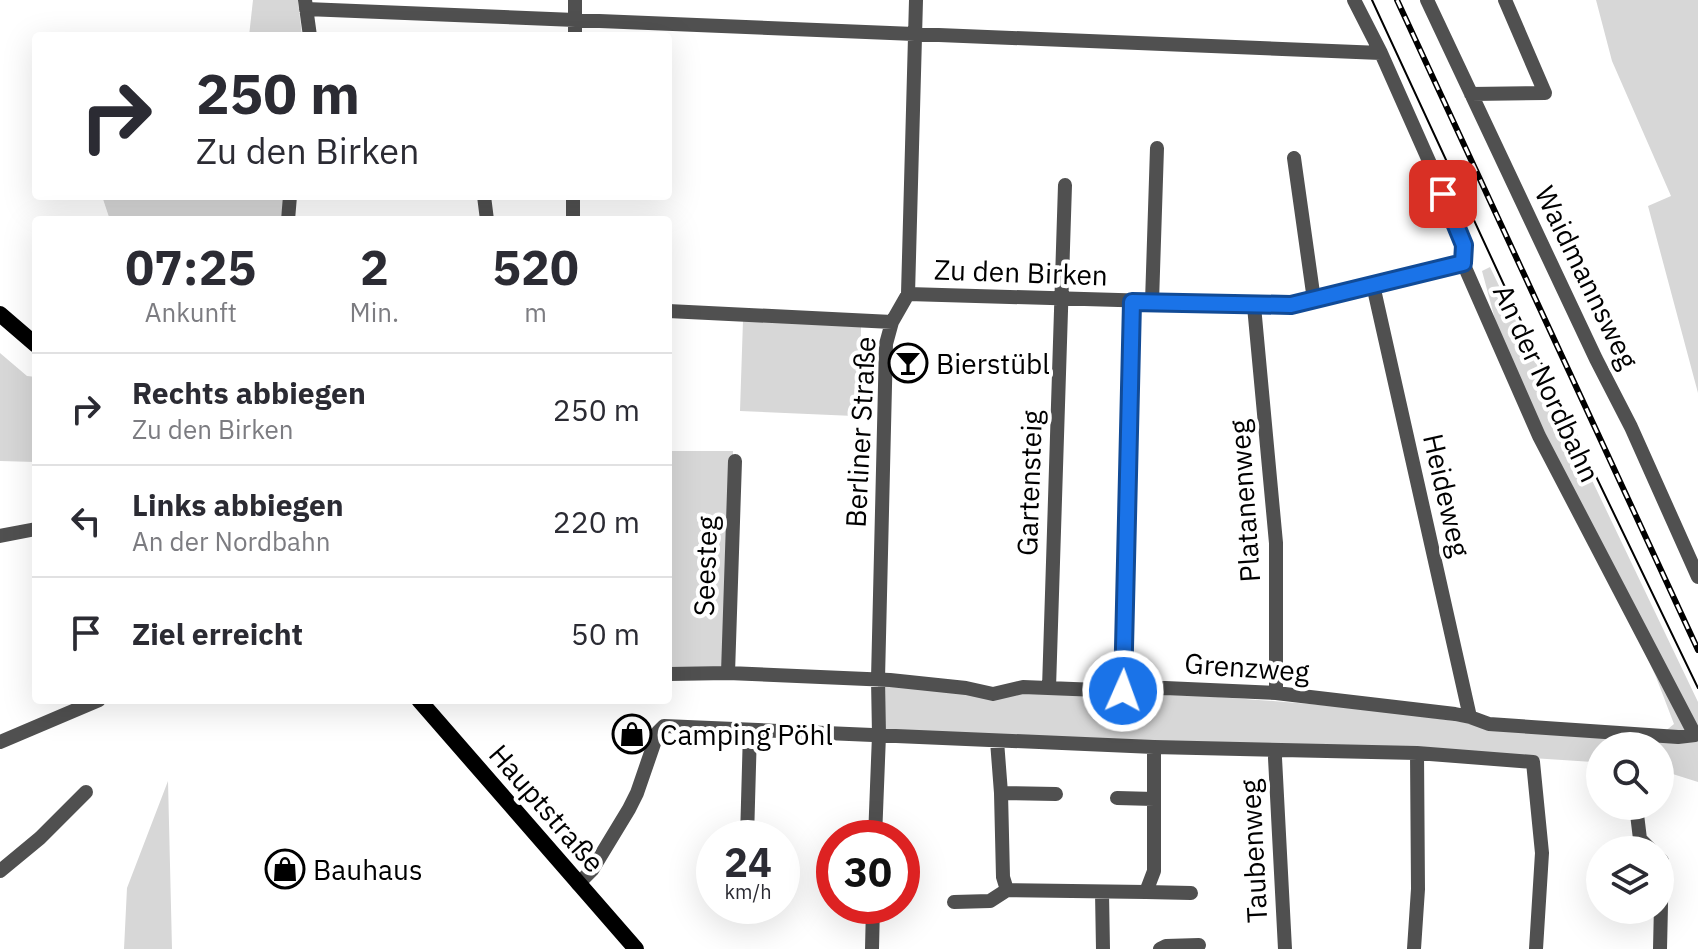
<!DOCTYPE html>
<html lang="de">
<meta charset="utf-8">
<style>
:root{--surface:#fff;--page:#f2f2f3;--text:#2b2b33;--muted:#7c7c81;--line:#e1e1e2}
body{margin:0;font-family:"IBM Plex Sans",sans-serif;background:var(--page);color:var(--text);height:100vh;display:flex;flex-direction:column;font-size:30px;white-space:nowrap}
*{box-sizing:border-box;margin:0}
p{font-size:26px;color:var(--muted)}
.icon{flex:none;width:44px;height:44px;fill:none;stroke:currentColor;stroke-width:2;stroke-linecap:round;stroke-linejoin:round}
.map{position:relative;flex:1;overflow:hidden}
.drawer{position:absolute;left:32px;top:216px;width:640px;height:488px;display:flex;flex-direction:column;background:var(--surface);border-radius:8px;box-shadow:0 8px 32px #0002}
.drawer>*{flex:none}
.banner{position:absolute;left:32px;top:32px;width:640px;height:168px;border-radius:8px;box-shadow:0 8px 32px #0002;background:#fff;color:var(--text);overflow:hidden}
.fabs{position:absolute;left:1586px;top:732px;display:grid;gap:16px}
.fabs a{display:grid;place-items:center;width:88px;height:88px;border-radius:50%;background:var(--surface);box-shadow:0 8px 32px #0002;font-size:40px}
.speed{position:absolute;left:696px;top:820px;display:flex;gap:16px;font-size:40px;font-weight:700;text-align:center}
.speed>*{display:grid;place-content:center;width:104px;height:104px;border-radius:50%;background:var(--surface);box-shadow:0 8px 32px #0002;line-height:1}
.speed small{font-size:20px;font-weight:400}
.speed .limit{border:12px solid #d22;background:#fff;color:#111}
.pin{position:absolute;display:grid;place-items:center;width:68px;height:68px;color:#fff;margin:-34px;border-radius:16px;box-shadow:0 4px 12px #0006}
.me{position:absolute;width:88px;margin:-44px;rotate:2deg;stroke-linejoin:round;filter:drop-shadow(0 0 6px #0008)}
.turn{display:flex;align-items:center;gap:28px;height:168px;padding:0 32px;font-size:36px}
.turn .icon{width:104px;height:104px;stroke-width:2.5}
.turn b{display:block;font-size:56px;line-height:68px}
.eta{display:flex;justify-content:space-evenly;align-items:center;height:136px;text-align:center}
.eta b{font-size:48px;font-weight:700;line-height:56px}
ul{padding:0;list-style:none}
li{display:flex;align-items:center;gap:24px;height:112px;padding:0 32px;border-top:2px solid var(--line)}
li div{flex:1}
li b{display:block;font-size:30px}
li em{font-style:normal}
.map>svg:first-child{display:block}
</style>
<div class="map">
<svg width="1698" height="949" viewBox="0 0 1698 949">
<rect width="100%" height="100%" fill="#fff"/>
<path fill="#d7d7d7" d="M253,0H298L302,36H249Z
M1596,0H1698V393L1648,206L1671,196L1612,61Z
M116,196H284L281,220H110L103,199Z
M1490,267L1698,702V782L1660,770V746H1600V762H1593L1467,754L878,733V685L1204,696L1273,701L1370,709L1483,725L1652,742L1674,724L1656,677L1499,334L1482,271Z
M743,320L861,325L860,404H855L854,416L740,411Z
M0,353L27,376L36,377V462L0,461Z
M668,451H733L724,667L668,679Z
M168,781L172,949H124L127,888Z"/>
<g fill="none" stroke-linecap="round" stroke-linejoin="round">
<path stroke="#505050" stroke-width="14" d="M305,0L310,36
M1427,0L1596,359L1631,427L1698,577
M306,9L1381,53
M575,36V0
M1471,94L1545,93L1505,0
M1294,158L1314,300
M484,196L487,220
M288,220L290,196
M573,220V196
M1373,285L1470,717
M908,294L1291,305L1463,263
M1152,302L1157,148
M1254,306L1276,543V693
M668,311L892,322
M0,536L36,529
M728,673L735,461
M669,674L728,673L890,680L966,688L993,694L1023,687L1123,691L1165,688L1276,693L1455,714L1470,717L1489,724L1678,737L1695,735L1539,436L1463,263L1464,245L1456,222L1381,53L1354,0
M1049,688L1065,185
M1123,691L1132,302
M997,741L1001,793L1003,877L1007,890L1146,892L1154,871V747
M0,742L99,700
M1276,750L1275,758L1285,949
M1001,793L1056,794
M1117,798L1154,799
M1636,806L1640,839L1651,850
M747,838L750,731
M875,838L879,735L878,679L886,344L892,322L908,294L916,0
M0,871L40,838L86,792
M578,884L592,870L629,809L637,793L658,732L664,726L1154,747L1417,753L1533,762L1542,853L1536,949
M1102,892L1103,949
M1146,892L1191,893
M954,902L990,901L1007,890
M872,949L873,906
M1160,949L1166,946L1199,945
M1414,949L1418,889L1417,753
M1660,949L1662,861L1660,859"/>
<path stroke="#000" stroke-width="16" d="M0,314L36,345
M419,700L636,949"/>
<path stroke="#000" stroke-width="2" d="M1372,0L1510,298L1698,688"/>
<g stroke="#000" stroke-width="6">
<path id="rail" d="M1397,0L1698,650"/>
</g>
<use href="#rail" stroke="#fff" stroke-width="3" stroke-dasharray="9" stroke-linecap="butt"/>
</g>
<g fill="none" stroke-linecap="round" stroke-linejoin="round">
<g stroke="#114b97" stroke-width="20">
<path id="route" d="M1123,691L1132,302L1291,305L1463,263L1464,245L1443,194"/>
</g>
<use href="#route" stroke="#1a73e8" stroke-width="14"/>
</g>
<defs>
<g id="bar-ring" transform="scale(2)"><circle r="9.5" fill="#fff" stroke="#000" stroke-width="1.5"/><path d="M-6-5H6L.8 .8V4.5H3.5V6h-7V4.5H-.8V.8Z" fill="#000"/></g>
<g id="shop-ring" transform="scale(2)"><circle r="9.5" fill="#fff" stroke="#000" stroke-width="1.5"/><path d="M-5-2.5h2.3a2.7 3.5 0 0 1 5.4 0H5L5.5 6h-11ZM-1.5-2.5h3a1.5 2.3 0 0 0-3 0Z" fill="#000"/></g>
</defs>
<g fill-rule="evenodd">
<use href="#bar-ring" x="908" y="363"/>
<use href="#shop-ring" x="632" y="734"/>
<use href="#shop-ring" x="285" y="869"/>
</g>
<g text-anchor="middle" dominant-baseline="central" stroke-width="8" stroke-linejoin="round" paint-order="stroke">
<g font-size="28" fill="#000" stroke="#fff">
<text transform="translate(1021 272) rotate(2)">Zu den Birken</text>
<text transform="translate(1587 277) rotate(64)">Waidmannsweg</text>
<text transform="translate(1547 383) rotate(65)">An der Nordbahn</text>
<text transform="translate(860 432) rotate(-87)">Berliner Straße</text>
<text transform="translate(1029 483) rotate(-88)">Gartensteig</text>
<text transform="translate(1447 495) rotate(77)">Heideweg</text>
<text transform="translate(1244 501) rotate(-94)">Platanenweg</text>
<text transform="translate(705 566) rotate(-88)">Seesteg</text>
<text transform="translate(1247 667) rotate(4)">Grenzweg</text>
<text transform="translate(547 808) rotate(49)">Hauptstraße</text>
<text transform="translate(1253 851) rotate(-93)">Taubenweg</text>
</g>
<g font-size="28" fill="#000" stroke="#fff" text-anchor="start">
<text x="936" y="363">Bierstübl</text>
<text x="660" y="734">Camping Pöhl</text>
<text x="313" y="869">Bauhaus</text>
</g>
</g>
</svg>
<div class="fabs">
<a><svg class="icon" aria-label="search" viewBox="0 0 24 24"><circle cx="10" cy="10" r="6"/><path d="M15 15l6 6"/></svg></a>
<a><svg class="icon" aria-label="layers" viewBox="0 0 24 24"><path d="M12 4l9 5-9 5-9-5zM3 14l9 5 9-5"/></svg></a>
</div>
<div class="speed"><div>24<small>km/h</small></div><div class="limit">30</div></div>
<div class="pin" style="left:1443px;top:194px;background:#d93025"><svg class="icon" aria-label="arrive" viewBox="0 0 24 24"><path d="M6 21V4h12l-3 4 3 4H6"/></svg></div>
<svg class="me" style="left:1123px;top:691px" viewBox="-20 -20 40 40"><circle r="17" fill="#1a73e8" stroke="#fff" stroke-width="3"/><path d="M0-11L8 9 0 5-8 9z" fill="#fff"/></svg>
<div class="banner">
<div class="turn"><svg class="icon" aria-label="right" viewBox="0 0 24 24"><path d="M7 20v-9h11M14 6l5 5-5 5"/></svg><div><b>250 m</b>Zu den Birken</div></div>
</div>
<section class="drawer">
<div class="eta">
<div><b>07:25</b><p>Ankunft</p></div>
<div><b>2</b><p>Min.</p></div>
<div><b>520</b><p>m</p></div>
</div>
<ul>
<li><svg class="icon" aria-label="right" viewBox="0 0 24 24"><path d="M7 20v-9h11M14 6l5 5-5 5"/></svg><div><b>Rechts abbiegen</b><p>Zu den Birken</p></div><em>250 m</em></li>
<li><svg class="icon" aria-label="left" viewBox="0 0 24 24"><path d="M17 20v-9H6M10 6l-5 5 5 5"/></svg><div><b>Links abbiegen</b><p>An der Nordbahn</p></div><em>220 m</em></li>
<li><svg class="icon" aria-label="arrive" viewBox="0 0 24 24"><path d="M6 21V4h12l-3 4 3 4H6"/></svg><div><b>Ziel erreicht</b></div><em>50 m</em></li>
</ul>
</section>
</div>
